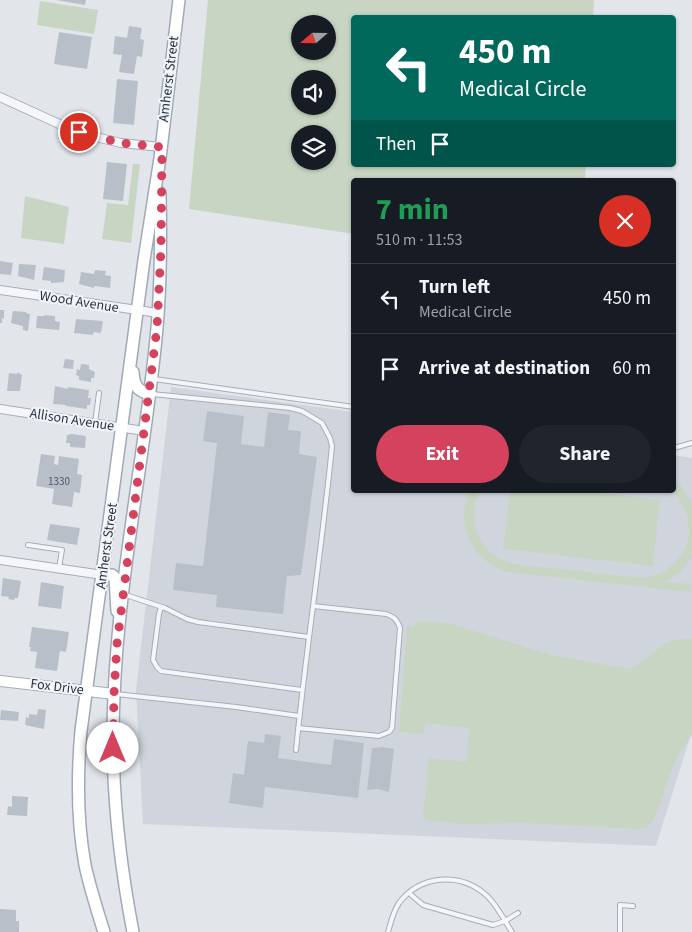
<!DOCTYPE html>
<meta charset="utf-8">
<style>
:root{--surface:#171b24;--page:#20242c;--text:#f1f3f6;--muted:#9ea1a6;--line:#363941;--accent:#d5425d}
body{margin:0;font-family:"Source Sans 3",sans-serif;background:var(--page);color:var(--text);height:100vh;display:flex;flex-direction:column;font-size:19px;white-space:nowrap}
*{box-sizing:border-box;margin:0}
p{font-size:16px;color:var(--muted)}
.icon{flex:none;width:28px;height:28px;fill:none;stroke:currentColor;stroke-width:2;stroke-linecap:round;stroke-linejoin:round}
.map{position:relative;flex:1;overflow:hidden}
.details{position:absolute;left:351px;top:178px;width:325px;height:315px;display:flex;flex-direction:column;background:var(--surface);border-radius:5px;box-shadow:0 1px 4px #0004}
.details>*{flex:none}
.hud{position:absolute;left:351px;top:15px;width:325px;height:152px;border-radius:5px;box-shadow:0 1px 4px #0004;background:#00695c;color:#fff;overflow:hidden}
.needle{width:32px;rotate:250deg}
.buttons{position:absolute;left:291px;top:15px;display:grid;gap:10px}
.buttons a{display:grid;place-items:center;width:45px;height:45px;border-radius:50%;background:var(--surface);box-shadow:0 1px 4px #0004;font-size:25px}
.pin{position:absolute;display:grid;place-items:center;width:42px;height:42px;color:#fff;margin:-21px;border:2px solid #fff;border-radius:50%;box-shadow:0 1px 5px #0007}
.me{position:absolute;width:55px;margin:-28px;rotate:0deg;stroke-linejoin:round;filter:drop-shadow(0 0 4px #0008)}
.turn{display:flex;align-items:center;gap:18px;height:105px;padding:0 25px;font-size:22px}
.turn .icon{width:65px;height:65px;stroke-width:2.5}
.turn b{display:block;font-size:35px;line-height:42px}
.then{display:flex;align-items:center;height:48px;padding:0 25px;background:#0003;gap:10px;font-size:19px}
.round{display:grid;place-items:center;flex:none;width:52px;height:52px;border-radius:26px;background:var(--page)}
.headline{display:flex;align-items:center;justify-content:space-between;height:85px;padding:0 25px}
h1{font-size:30px;font-weight:700;line-height:38px;color:#1e9e55}
.primary-button{display:flex;gap:10px;margin-top:auto;padding:10px 25px}
.primary-button a{flex:1;height:58px;border-radius:30px;background:var(--accent);color:#fff;font-size:20px;font-weight:700;line-height:58px;text-align:center}
.primary-button a+a{background:var(--page);color:var(--text)}
ul{padding:0;list-style:none}
li{display:flex;align-items:center;gap:15px;height:70px;padding:0 25px;border-top:1px solid var(--line)}
li div{flex:1}
li b{display:block;font-size:19px}
li em{font-style:normal}
.map>svg:first-child{display:block}
</style>
<div class="map">
<svg width="692" height="932" viewBox="0 0 692 932">
<rect width="100%" height="100%" fill="#e2e6eb"/>
<path fill="#d0d5dd" d="M171,387L354,412V490H674V455L692,458V731L656,846L143,824L136,690Z"/>
<path fill="#c8d5c2" fill-rule="evenodd" d="M208,0H594L593,17L354,18V165H586L585,180H354V234L189,209ZM300,24H328V51H300ZM300,79H328V106H300ZM300,134H328V161H300Z
M40,1L98,10L94,34L37,25Z
M133,164H140L131,243L102,239L107,203L128,205Z
M25,196L69,207L64,244L21,238Z
M674,480L681,486L692,502V557L679,573L665,582L691,584L690,592L507,572C472,562 455,523 469,490H481C467,512 474,543 496,556C504,562 513,563 523,565C551,568 579,571 607,574C620,575 635,579 649,577C669,573 687,554 689,535C690,519 683,500 670,490H674Z
M510,490H574L660,500L653,566L503,549Z
M431,621L452,624L551,655L629,669C645,663 654,649 669,642C676,639 684,639 692,639V735L680,752L670,774L654,820L646,828L636,829L525,823L462,824L428,820L424,818L423,814L429,758L466,762L469,728L425,723L424,734L399,732L407,626L414,627L415,622Z"/>
<path fill="#b9bfc9" d="M56,0H86L85,5Z
M129,26L142,28L140,39L144,40L142,57L137,56L134,74L119,72L122,55L113,54L115,36L127,38Z
M59,32L92,37L87,69L54,64Z
M117,79L138,81L134,125L113,123Z
M107,162L127,164L123,201L103,199Z
M0,261L13,263L11,275L0,274Z
M19,264L36,265L34,280L18,276Z
M44,267L65,270L64,282L51,283V281L42,280Z
M95,270L106,271L105,275L111,276L110,288L94,286V288L79,284L81,272L94,274Z
M0,310H4V319L2,318V323H0Z
M13,311L26,312V313L30,314L28,331L23,330V326L11,323Z
M45,315L55,316V321L60,322L59,330L36,328L37,316H44Z
M76,319L103,321L101,333L94,332L93,335L74,333Z
M65,359L74,360L73,369L63,368Z
M81,364L89,365V369L95,372L94,378H91V382L79,380V376L76,375L77,369L80,370Z
M17,372L22,375L20,391H7L9,373L17,374Z
M55,386L68,389V387L89,390L88,398H91L90,405H87V409L66,406V405L53,404Z
M207,411L244,416L241,444L264,447L268,412L290,415L288,430L301,431L299,454L317,457L301,575L287,576L283,614L216,607L217,595L173,590L176,563L203,566L217,443L203,441Z
M72,434L86,436L85,448L70,447V443H66L67,435Z
M41,454L55,456L54,464L58,465L59,456L79,459L77,474L82,475L80,493L74,492L72,507L52,504L54,489L36,486Z
M50,524L80,528L77,545L47,540Z
M3,578L21,581L18,598H15L14,600L8,599L9,597L1,596Z
M41,582L64,586L61,609L38,606Z
M32,627L69,632L66,652L60,651L57,671L35,668L37,652L30,651L31,647H29Z
M38,709L46,710L44,729L25,725L26,717L29,718V714L37,715Z
M1,710L19,712L18,721L0,720Z
M265,734L281,736L278,758L331,765L334,739L364,743L358,798L265,787L263,808L229,803L233,773L244,775L248,741L264,743Z
M383,747L394,749L389,792L378,789L367,790L372,748Z
M12,796L28,797L27,816L7,815L8,806L12,807Z
M0,909L16,910V921H19V932H0Z"/>
<g fill="none" stroke-linecap="round" stroke-linejoin="round">
<g stroke="#a7adb6" stroke-width="6">
<path id="lane" d="M154,379L354,407
M152,394L290,408L302,411L322,423L330,438L332,446C322,548 306,649 296,750
M95,423L99,393
M674,448L692,443
M28,545L62,550L59,568
M123,594L165,608L187,619L198,622L309,637
M161,607L159,614L153,660L157,667L161,671L302,690
M116,694L236,707L299,716
M298,728L379,736L389,732L392,728L400,628C397,619 394,617 386,614L313,606
M409,893L423,905L493,925L505,921L518,913
M388,932C391,922 393,912 399,903C420,875 459,872 485,894C496,903 504,920 512,932
M620,932V905L633,906"/>
</g>
<g stroke="#a7adb6" stroke-width="10">
<path id="street" d="M0,97L79,133L121,143L161,147
M0,290L158,313
M0,409L144,431
M0,560L103,575"/>
</g>
<g stroke="#a7adb6" stroke-width="12">
<path id="secondary" d="M0,681L114,694"/>
</g>
<g stroke="#a0aab7" stroke-width="14">
<path id="primary" d="M133,372C134,385 136,390 149,394
M103,575H112L115,578L117,611
M104,932C97,910 90,888 85,865C77,821 77,776 81,731L144,260L160,158L179,0
M133,932C118,854 110,775 114,696C119,572 146,451 157,328C161,283 161,238 160,193"/>
</g>
<use href="#lane" stroke="#f5f6f9" stroke-width="4"/>
<use href="#street" stroke="#f5f6f9" stroke-width="8"/>
<use href="#secondary" stroke="#fff" stroke-width="10"/>
<use href="#primary" stroke="#fff" stroke-width="11"/>
</g>
<g fill="none" stroke-linecap="round" stroke-linejoin="round">
<path stroke="#d5425d" stroke-width="9" stroke-dasharray="0 16.2" d="M79,132L121,143L162,147L161,249L157,328L117,644L114,694L113,748"/>
</g>
<g text-anchor="middle" dominant-baseline="central" stroke-width="4" stroke-linejoin="round" paint-order="stroke">
<g font-size="11" fill="#4d5765">
<text x="59" y="481">1330</text>
</g>
<g font-size="14" fill="#293444" stroke="#f2f5f8">
<text transform="translate(169 79) rotate(-83)">Amherst Street</text>
<text transform="translate(79 302) rotate(9)">Wood Avenue</text>
<text transform="translate(72 420) rotate(9)">Allison Avenue</text>
<text transform="translate(107 546) rotate(-82)">Amherst Street</text>
<text transform="translate(57 687) rotate(7)">Fox Drive</text>
</g>
</g>
</svg>
<div class="buttons">
<a><svg class="needle" viewBox="-14 -14 28 28"><path d="M0-13l5 13h-10z" fill="#e53935"/><path d="M0 13l5-13h-10z" fill="#9ea1a6"/></svg></a>
<a><svg class="icon" aria-label="sound" viewBox="0 0 24 24"><path d="M4 9h4l5-4v14l-5-4H4zM17 9q2 3 0 6"/></svg></a>
<a><svg class="icon" aria-label="layers" viewBox="0 0 24 24"><path d="M12 4l9 5-9 5-9-5zM3 14l9 5 9-5"/></svg></a>
</div>
<div class="pin" style="left:79px;top:132px;background:#d93025"><svg class="icon" aria-label="arrive" viewBox="0 0 24 24"><path d="M6 21V4h12l-3 4 3 4H6"/></svg></div>
<svg class="me" style="left:113px;top:748px" viewBox="-20 -20 40 40"><circle r="19" fill="#fff"/><path d="M0-13L10 11 0 6-10 11z" fill="#d5425d"/></svg>
<div class="hud">
<div class="turn"><svg class="icon" aria-label="left" viewBox="0 0 24 24"><path d="M17 20v-9H6M10 6l-5 5 5 5"/></svg><div><b>450 m</b>Medical Circle</div></div>
<div class="then">Then<svg class="icon" aria-label="arrive" viewBox="0 0 24 24"><path d="M6 21V4h12l-3 4 3 4H6"/></svg></div>
</div>
<section class="details">
<div class="headline"><div><h1>7 min</h1><p>510 m · 11:53</p></div><a class="round" style="background:#d93025;color:#fff"><svg class="icon" aria-label="close" viewBox="0 0 24 24"><path d="M6 6l12 12M18 6L6 18"/></svg></a></div>
<ul>
<li><svg class="icon" aria-label="left" viewBox="0 0 24 24"><path d="M17 20v-9H6M10 6l-5 5 5 5"/></svg><div><b>Turn left</b><p>Medical Circle</p></div><em>450 m</em></li>
<li><svg class="icon" aria-label="arrive" viewBox="0 0 24 24"><path d="M6 21V4h12l-3 4 3 4H6"/></svg><div><b>Arrive at destination</b></div><em>60 m</em></li>
</ul>
<div class="primary-button"><a>Exit</a><a>Share</a></div>
</section>
</div>
